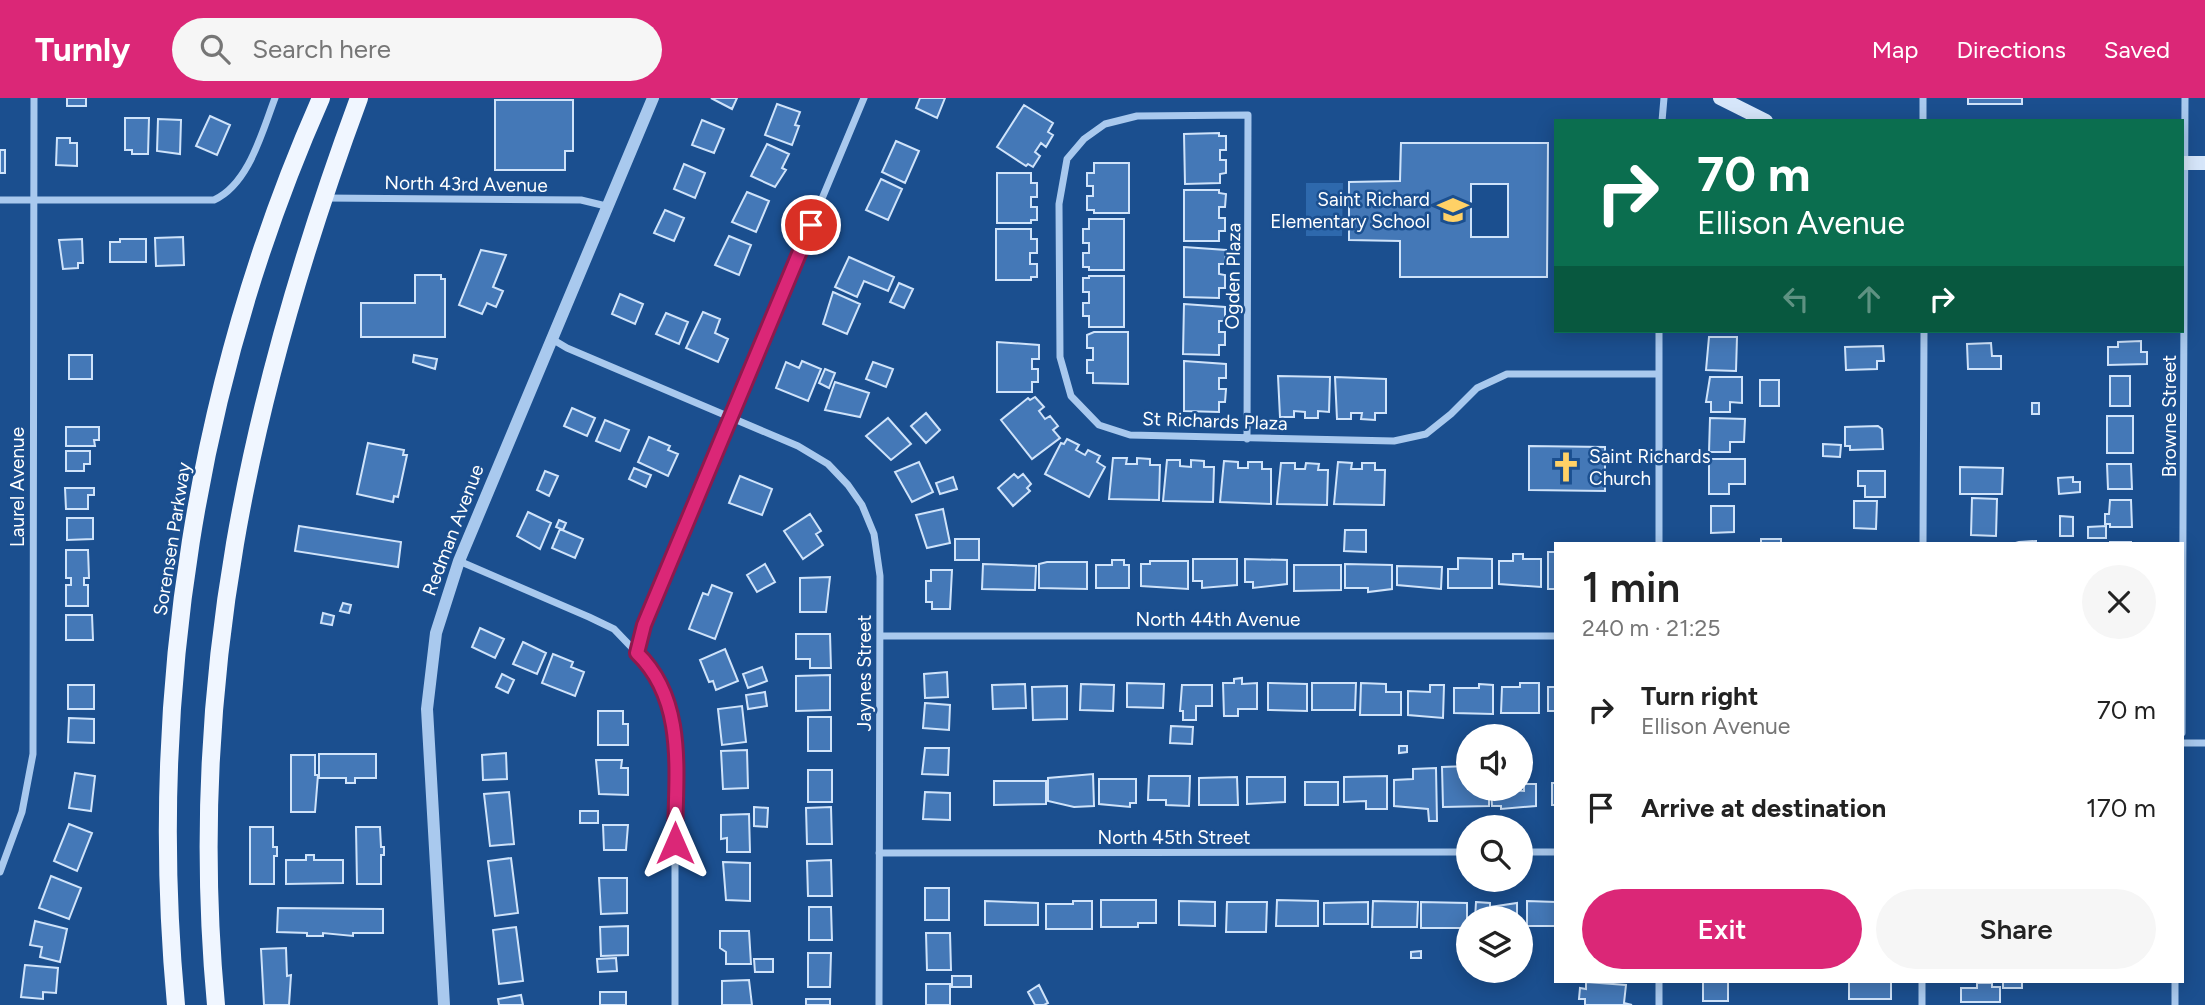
<!DOCTYPE html>
<meta charset="utf-8">
<style>
:root{--surface:#fff;--page:#f6f6f6;--text:#222;--muted:#767676;--accent:#db2777}
body{margin:0;font-family:Figtree,sans-serif;background:var(--page);color:var(--text);height:100vh;display:flex;flex-direction:column;font-size:26px;white-space:nowrap}
*{box-sizing:border-box;margin:0}
p{font-size:23px;color:var(--muted)}
.icon{flex:none;width:38px;height:38px;fill:none;stroke:currentColor;stroke-width:2;stroke-linecap:round;stroke-linejoin:round}
.map{position:relative;flex:1;overflow:hidden}
.details{position:absolute;left:1554px;top:444px;width:630px;height:441px;display:flex;flex-direction:column;background:var(--surface);border-radius:0px;box-shadow:0 4px 18px #0003}
.details>*{flex:none}
.top-card{position:absolute;left:1554px;top:21px;width:630px;height:214px;border-radius:0px;box-shadow:0 4px 18px #0003;background:#0b6e4f;color:#fff;overflow:hidden}
.buttons{position:absolute;left:1456px;top:626px;display:grid;gap:14px}
.buttons a{display:grid;place-items:center;width:77px;height:77px;border-radius:50%;background:var(--surface);box-shadow:0 4px 18px #0003;font-size:35px}
.pin{position:absolute;display:grid;place-items:center;width:60px;height:60px;color:#fff;margin:-30px;border:4px solid #fff;border-radius:50%;box-shadow:0 2px 7px #0007}
.me{position:absolute;width:77px;margin:-38px;rotate:0deg;stroke-linejoin:round;filter:drop-shadow(0 0 5px #0008)}
.turn{display:flex;align-items:center;gap:24px;height:147px;padding:0 28px;font-size:32px}
.turn .icon{width:91px;height:91px;stroke-width:2.5}
.turn b{display:block;font-size:49px;line-height:60px}
.lanes{display:flex;align-items:center;height:66px;padding:0 28px;background:#0003;justify-content:center;gap:35px;direction:ltr}
.lanes .off{opacity:.35}
.round{display:grid;place-items:center;flex:none;width:74px;height:74px;border-radius:37px;background:var(--page)}
.summary{display:flex;align-items:center;justify-content:space-between;height:119px;padding:0 28px}
h1{font-size:42px;font-weight:600;line-height:52px}
.primary-button{display:flex;gap:14px;margin-top:auto;padding:14px 28px}
.primary-button a{flex:1;height:80px;border-radius:42px;background:var(--accent);color:#fff;font-size:28px;font-weight:600;line-height:80px;text-align:center}
.primary-button a+a{background:var(--page);color:var(--text)}
ul{padding:0;list-style:none}
li{display:flex;align-items:center;gap:21px;height:98px;padding:0 28px}
li div{flex:1}
li b{display:block;font-size:26px}
li em{font-style:normal}
header{display:flex;align-items:center;gap:42px;box-sizing:border-box;height:98px;padding:0 35px;background:var(--accent);color:#fff}
header strong{font-size:33px}
nav{display:flex;gap:38px;margin-inline-start:auto;font-size:24px}
.search{width:490px;height:63px;background:var(--page);display:flex;align-items:center;gap:18px;box-sizing:border-box;padding:0 24px;border-radius:38px;color:var(--muted);font-size:26px}
.map>svg:first-child{display:block}
</style>
<header>
<strong>Turnly</strong>
<div class="search"><svg class="icon" aria-label="search" viewBox="0 0 24 24"><circle cx="10" cy="10" r="6"/><path d="M15 15l6 6"/></svg>Search here</div>
<nav><a>Map</a><a>Directions</a><a>Saved</a></nav>
</header>
<div class="map">
<svg width="2205" height="907" viewBox="0 0 2205 907">
<rect width="100%" height="100%" fill="#1b4f8f"/>
<path fill="#2e69ad" d="M1306,85H1343L1342,138H1306Z"/>
<path fill="#4478b7" stroke="#cfe3fa" stroke-width="2" fill-rule="evenodd" d="M67,0H86V8H67Z
M711,0H737L732,11Z
M920,0H945L937,20L916,10Z
M1968,0H2022V6H1968Z
M495,2H573V53H565V72H495Z
M777,6L800,14L795,27L799,28L792,47L765,37Z
M1024,7L1053,25L1048,34L1053,37L1046,49L1041,45L1035,54L1040,58L1033,69L1028,66L1026,68L997,49Z
M210,18L230,27L217,57L196,48Z
M125,20H149L148,56H132V52H125Z
M158,21L181,22L180,56L157,53Z
M702,22L724,31L714,55L692,47Z
M1219,35V38H1226V52H1220V62H1226V75L1220,76V85L1185,86L1184,36Z
M57,40H70V45H77V68L56,67Z
M896,43L919,53L905,85L882,74Z
M1401,45H1548L1547,179H1400V143L1349,142V84L1400,83ZM1471,86H1508V139H1471Z
M767,46L789,56L782,70L786,72L775,89L751,78Z
M0,52H5V75H0Z
M1094,65H1129V115H1094V112H1087V98H1093V88H1087V75H1094Z
M684,66L705,75L695,100L674,91Z
M997,75H1031V85H1037V99H1031V109H1037V122H1031V125H997Z
M881,81L902,91L888,122L866,112Z
M1184,92H1219V95L1226,96L1225,109H1219V120H1225V133H1219V143H1184Z
M747,94L769,103L756,134L732,124Z
M665,112L684,120L674,143L654,135Z
M1089,121H1124V172H1089V169H1083V155H1089V145H1083V131H1089Z
M996,131H1031V141H1037V155H1030V166H1037V179H1031V182H996Z
M729,138L751,147L739,177L715,167Z
M183,139L184,167L156,168L155,140Z
M82,141L83,165H78V170L63,171L59,142Z
M120,141H146V164H110V144H120Z
M1184,149L1226,152L1225,166H1219V176L1225,177V190H1219V200L1184,199Z
M481,152L506,157L493,189L503,193L496,209L487,205L482,216L459,207Z
M849,159L894,179L888,193L864,183L857,199L835,189Z
M415,177H441V181H445V239H361V205H415Z
M1089,178H1124V229H1089V218H1083V205H1089V194H1083V180H1089Z
M899,185L913,191L904,210L890,204Z
M833,194L860,206L847,236L823,226Z
M620,196L643,206L635,226L612,216Z
M1184,206L1225,209V223H1219V234H1225V247H1219V257L1183,256Z
M703,214L720,221L715,235L728,241L718,264L686,250Z
M666,215L688,224L679,246L656,236Z
M1094,234H1128V286L1093,285V275H1087V262H1093V250H1087V237Z
M1709,239H1737L1736,273L1706,272Z
M2141,243V254H2147V266L2108,267V249H2118V244Z
M997,244L1039,247V261H1032V271H1038V284H1032V294H997Z
M1991,245L1992,258H2001V271H1968L1967,246Z
M1883,248L1884,263H1877V271L1846,272L1845,249Z
M69,257H92V281H69Z
M414,257L437,261L435,271L413,264Z
M802,263L821,271L808,303L776,290L786,264L799,270Z
M1184,263L1226,266V280H1219V291H1226L1225,304H1219V314L1184,313Z
M873,264L893,271L886,289L866,281Z
M825,271L835,275L829,290L819,285Z
M1278,278L1330,279L1329,314L1318,313V320H1305V314L1294,313V319H1280Z
M2110,278H2130V308H2110Z
M1335,279L1386,281V315H1375V322L1361,321L1362,315H1351V321H1337Z
M1710,279H1742V305L1730,304V314H1711V304H1706Z
M1760,282H1779V308H1760Z
M835,284L869,295L860,319L825,312Z
M1035,299L1044,309L1039,313L1045,321L1050,318L1058,328L1053,332L1060,340L1032,361L1001,322L1028,300L1030,302Z
M2032,305H2039V316H2032Z
M572,310L595,320L587,338L564,328Z
M926,315L940,332L926,345L911,328Z
M2107,318H2133V355H2107Z
M888,320L911,346L891,362L866,338Z
M1710,320L1745,321L1744,344H1730V354H1709Z
M605,322L629,332L620,353L596,343Z
M1878,328L1882,331L1883,351L1850,352V348H1845V329Z
M66,329H99V342H94L95,348H66Z
M649,339L670,348L668,352L678,356L668,378L638,364Z
M1067,341L1079,347L1076,352L1085,357L1088,352L1100,358L1097,364L1105,369L1089,399L1045,376L1061,345L1064,346Z
M368,345L404,352L403,357H407L398,399L394,398L393,404L357,396Z
M1823,346L1841,347L1840,359L1823,358Z
M1529,348L1605,349V393L1529,392Z
M66,353H90V366H84V373H66Z
M1113,360H1127L1126,366H1137V360L1150,361V367H1160L1159,402L1109,401Z
M1709,361H1745V386H1729V396H1709Z
M1167,362H1180V368L1191,369V362L1204,363V369H1214L1213,404L1163,403Z
M1224,363L1238,364V370H1248V364H1262V371H1271V406L1220,404Z
M919,364L933,394L912,404L895,374Z
M1338,364L1352,365L1351,371H1362V365H1375V372H1385L1384,407L1334,406Z
M1281,365H1295V371H1305L1306,365L1319,366L1318,372H1328L1327,407L1277,406Z
M2107,366H2131L2132,391H2108Z
M1960,369L2003,370L2002,396H1960Z
M634,370L651,377L646,389L629,381Z
M545,373L558,378L549,398L537,392Z
M1858,373H1885V399H1865V388H1858Z
M1014,376L1018,380L1023,376L1031,386L1027,390L1030,393L1013,408L998,390Z
M740,378L772,391L762,417L729,405Z
M953,379L957,391L940,396L936,385Z
M2073,379V384H2080V394L2059,396L2058,380Z
M65,390H94V397H88V411H66Z
M1972,400L1997,401L1996,438L1971,437Z
M2110,402H2131L2132,429H2110V426H2105V416H2109Z
M1854,403H1877L1876,431L1854,430Z
M1711,408H1734V434L1711,435Z
M943,411L950,445L927,450L916,417Z
M528,414L551,425L540,451L517,438Z
M810,416L821,433L816,436L823,447L803,461L784,433Z
M2060,418L2073,419V438H2060Z
M67,420H93V441L67,442Z
M559,422L566,425L563,432L556,429Z
M299,428L401,444L398,469L295,453Z
M2106,428V440H2088V429Z
M560,431L583,441L575,460L552,450Z
M1345,432H1366V454L1344,453Z
M955,441H979V462H955Z
M1761,441H1781V446H1761Z
M2036,443V446H2012L2019,444Z
M2110,444H2131V446H2110Z
M66,452H88L89,480H84V487H88V508H66V487H71V480H66Z
M1548,454H1556V491H1548Z
M1513,456H1523V461H1541V489L1499,486V463H1513Z
M1458,460L1492,461V490H1448V471H1458Z
M1193,461H1237V487L1202,490V483H1193Z
M1245,461L1287,462V486L1253,490V484H1245Z
M1112,462H1124V467H1129V490H1096V467H1112Z
M1150,463H1188V491L1141,488V466H1150Z
M1047,464H1087V491L1039,490V466Z
M765,466L775,484L757,494L747,477Z
M983,466L1036,468L1035,492L982,491Z
M1345,466L1392,467V491L1368,494V490H1345Z
M1294,467H1341V492L1294,493Z
M1397,468L1442,469L1441,491L1397,487Z
M931,472H952L950,511H932V504H926V483H931Z
M830,479L826,514H800V480Z
M712,487L732,495L715,541L689,531L703,495L708,497Z
M343,505L351,507L349,515L340,513Z
M323,515L334,518L332,527L321,525Z
M66,517H92L93,542H66Z
M480,530L504,541L495,560L472,549Z
M796,536H830L831,570H810V561H796Z
M523,544L546,555L537,576L513,566Z
M725,551L738,583L716,592L713,583L709,584L700,562Z
M553,556L573,564L571,569L584,574L575,598L542,585Z
M762,569L767,583L748,590L743,576Z
M947,574L948,599L925,600L924,576Z
M502,576L514,582L508,595L496,589Z
M830,577V612L796,613V578Z
M1242,580V586L1257,585V611H1238V618H1224L1223,585H1234V581Z
M1127,585L1164,586L1163,610L1127,609Z
M1268,585L1307,586V613L1268,612Z
M1312,585H1356L1355,612H1312Z
M1361,585L1386,586V594H1401V617H1360Z
M1520,585H1539V615H1501L1502,589H1520Z
M1025,586L1026,610L993,611L992,587Z
M1081,586L1114,587L1113,613L1080,612Z
M1479,586L1493,587V616L1454,615V590H1479Z
M68,587H94V611H68Z
M1182,587H1212V608H1196V622H1183V613H1180Z
M1430,587H1444L1443,620L1408,617V593L1430,594Z
M1067,588V621L1033,622L1032,589Z
M1548,589H1556V613H1548Z
M765,594L767,608L748,611L746,597Z
M925,605L950,607L949,632L923,630Z
M742,608L746,644L722,647L718,611Z
M598,613H623V626H628V647H598Z
M808,619H831V653H808Z
M69,620L94,621V645L68,644Z
M1171,628L1193,629L1192,646L1170,645Z
M1399,648H1407V654L1399,655Z
M925,650H949L948,677L922,676Z
M747,652L748,690L723,691L721,653Z
M506,655L507,681L483,682L482,657Z
M319,656H376V680H355V685H346V680H319Z
M291,657H315V677H318L315,714H291Z
M596,662H622L621,670H628V697L599,696Z
M1468,668V691H1489V708L1443,709L1442,669Z
M1436,670L1437,723H1429L1428,711L1394,708V682L1413,681V671Z
M808,672H832V704H808Z
M75,675L95,678L91,713L69,710Z
M1093,676L1094,708L1074,709L1048,703V680Z
M1149,678H1190L1189,708L1166,707V702H1148Z
M1387,678V711H1366V703L1344,704V679Z
M1237,679L1238,707H1199V680Z
M1247,679H1285V704L1247,706Z
M1099,681H1136V705H1130V709L1099,706Z
M994,683H1046V706L994,707Z
M1305,684H1338V707H1305Z
M1552,685H1556V707H1552Z
M1524,686H1536V708L1501,711V708H1492L1491,691L1524,693Z
M509,694L514,746L490,748L484,696Z
M925,694L950,695V722L923,721Z
M754,709L768,710L767,729L754,728Z
M831,709L832,746H807L806,710Z
M580,713H598V725H580Z
M749,716L750,754H727V740L721,741V717Z
M69,726L92,735L77,773L54,763Z
M603,727H628L626,752H604Z
M250,729H273V749H277V758H274V786H250Z
M356,729H380L381,749H384V757H381V786H357Z
M306,757H314V762H343V785L286,786V762H306Z
M511,760L518,815L495,818L488,763Z
M831,762L832,798H808L807,763Z
M723,764L750,765V803L726,802Z
M51,778L81,790L69,821L39,810Z
M599,780H627V815L601,816Z
M925,790H949V822H925Z
M1101,802H1156V825H1138V829H1101Z
M1277,802L1318,803V828H1276Z
M985,803L1038,805V827H985Z
M1073,803H1092V831H1046V806H1073Z
M1179,803L1215,804V828L1179,827Z
M1373,803L1418,804L1417,829H1372Z
M1527,803L1556,804V828H1527Z
M1227,804H1267L1266,834H1226Z
M1368,804V826H1324V805Z
M1421,804L1467,805V830H1421Z
M1476,804L1490,805V809L1517,805V821H1475Z
M809,809H831L832,842H809Z
M278,810L383,811V835H353V838L323,835V838H307V835L277,834Z
M35,823L67,831L60,864L40,859L42,849L30,847Z
M628,828V857L601,858L600,829Z
M516,829L523,883L499,886L493,832Z
M720,833H749L751,866H726V854L720,850Z
M926,835H950L951,872H927Z
M286,850L287,878L291,877L289,907H264L261,851Z
M1421,853V860H1411V854Z
M808,855H831L830,889H808Z
M616,860L617,873L598,874L597,861Z
M754,861H773V874H755Z
M25,867L58,870L56,895L43,894V901L21,899Z
M952,878H971V889H952Z
M749,882L752,907H722V883Z
M1586,884L1626,887L1624,905L1632,907H1585V901H1579L1580,890L1586,891Z
M1703,884H1728V903H1703Z
M1849,884H1891V901H1849Z
M2003,884H2022V890H2003Z
M1977,885H1992V889H2000V904H1961V890H1977Z
M926,886H950V907H926Z
M1039,887L1048,905L1044,907H1035L1028,894Z
M600,894H626V907H600Z
M521,897L523,907H499L498,901Z
M806,901H830V907H806Z"/>
<g fill="none" stroke-linecap="round" stroke-linejoin="round">
<path stroke="#a9c9ee" stroke-width="7" d="M1662,23L1664,0
M1923,23V0
M324,100L581,102L606,108
M0,102H214C249,86 262,34 275,0
M552,241L567,250L798,348L828,366L848,387L862,407L874,436L880,478L879,907
M1247,341L1248,17L1137,18L1105,26L1084,41L1067,61L1059,106L1060,259L1071,298L1099,327L1130,337L1394,343L1426,336L1451,316L1477,290L1507,276H1659
M1659,446V233
M1923,446L1924,233
M459,463L589,519L614,531L637,555
M880,538H1556
M2182,635L2185,0
M2182,645H2205
M1521,754H1556
M879,755L1468,754
M0,774L22,714L33,656L34,0
M675,907V636L663,592L650,567L637,555L644,527L864,0
M1659,907V884
M1922,907V884
M2175,907V884"/>
<path stroke="#a9c9ee" stroke-width="12" d="M444,907L427,611L436,535L459,463L653,0"/>
<path stroke="#d6e6fa" stroke-width="14" d="M1720,0L1766,23
M2182,65H2205"/>
<path stroke="#f0f6ff" stroke-width="18" d="M176,907C147,600 196,282 321,0
M216,907C186,589 249,297 359,0"/>
</g>
<g fill="none" stroke-linecap="round" stroke-linejoin="round">
<g stroke="#8e194d" stroke-width="18">
<path id="route" d="M675,745C675,680 688,604 637,555L644,527L811,127"/>
</g>
<use href="#route" stroke="#db2777" stroke-width="12"/>
</g>
<defs>
<g id="school-bare" transform="scale(2.415)"><path d="M0-5L7-2L0 1L-7-2ZM-4 1L0 2.5L4 1V4Q0 6-4 4Z" fill="#ffd166" stroke="#1b4f8f" stroke-width="2.5" paint-order="stroke"/></g>
<g id="church-bare" transform="scale(2.415)"><path d="M-1.2-6h2.4v3.5h3.3v2.4h-3.3V6h-2.4V-.1h-3.3v-2.4h3.3Z" fill="#ffd166" stroke="#1b4f8f" stroke-width="2.5" paint-order="stroke"/></g>
</defs>
<g fill-rule="evenodd">
<use href="#school-bare" x="1453" y="112"/>
<use href="#church-bare" x="1566" y="369"/>
</g>
<g text-anchor="middle" dominant-baseline="central" stroke-width="5" stroke-linejoin="round" paint-order="stroke">
<g font-size="19" fill="#fff" stroke="#1b4f8f">
<text transform="translate(466 86) rotate(1)">North 43rd Avenue</text>
<text transform="translate(1233 178) rotate(-89)">Ogden Plaza</text>
<text transform="translate(2169 318) rotate(-90)">Browne Street</text>
<text transform="translate(1215 323) rotate(2)">St Richards Plaza</text>
<text transform="translate(17 389) rotate(-90)">Laurel Avenue</text>
<text transform="translate(453 432) rotate(-69)">Redman Avenue</text>
<text transform="translate(172 441) rotate(-81)">Sorensen Parkway</text>
<text x="1218" y="521">North 44th Avenue</text>
<text transform="translate(864 575) rotate(-90)">Jaynes Street</text>
<text x="1174" y="739">North 45th Street</text>
</g>
<g font-size="19" fill="#fff" stroke="#1b4f8f" text-anchor="end">
<text x="1430" y="101">Saint Richard<tspan x="1430" dy="22">Elementary School</tspan></text>
<text x="1589" y="358" text-anchor="start">Saint Richards<tspan x="1589" dy="22">Church</tspan></text>
</g>
</g>
</svg>
<div class="buttons">
<a><svg class="icon" aria-label="sound" viewBox="0 0 24 24"><path d="M4 9h4l5-4v14l-5-4H4zM17 9q2 3 0 6"/></svg></a>
<a><svg class="icon" aria-label="search" viewBox="0 0 24 24"><circle cx="10" cy="10" r="6"/><path d="M15 15l6 6"/></svg></a>
<a><svg class="icon" aria-label="layers" viewBox="0 0 24 24"><path d="M12 4l9 5-9 5-9-5zM3 14l9 5 9-5"/></svg></a>
</div>
<div class="pin" style="left:811px;top:127px;background:#d93025"><svg class="icon" aria-label="arrive" viewBox="0 0 24 24"><path d="M6 21V4h12l-3 4 3 4H6"/></svg></div>
<svg class="me" style="left:675px;top:745px" viewBox="-20 -20 40 40"><path d="M0-17L14 15 0 8-14 15z" fill="#db2777" stroke="#fff" stroke-width="4"/></svg>
<div class="top-card">
<div class="turn"><svg class="icon" aria-label="right" viewBox="0 0 24 24"><path d="M7 20v-9h11M14 6l5 5-5 5"/></svg><div><b>70 m</b>Ellison Avenue</div></div>
<div class="lanes"><svg class="icon off" aria-label="left" viewBox="0 0 24 24"><path d="M17 20v-9H6M10 6l-5 5 5 5"/></svg><svg class="icon off" aria-label="ahead" viewBox="0 0 24 24"><path d="M12 20V5M6 11l6-6 6 6"/></svg><svg class="icon" aria-label="right" viewBox="0 0 24 24"><path d="M7 20v-9h11M14 6l5 5-5 5"/></svg></div>
</div>
<section class="details">
<div class="summary"><div><h1>1 min</h1><p>240 m · 21:25</p></div><a class="round"><svg class="icon" aria-label="close" viewBox="0 0 24 24"><path d="M6 6l12 12M18 6L6 18"/></svg></a></div>
<ul>
<li><svg class="icon" aria-label="right" viewBox="0 0 24 24"><path d="M7 20v-9h11M14 6l5 5-5 5"/></svg><div><b>Turn right</b><p>Ellison Avenue</p></div><em>70 m</em></li>
<li><svg class="icon" aria-label="arrive" viewBox="0 0 24 24"><path d="M6 21V4h12l-3 4 3 4H6"/></svg><div><b>Arrive at destination</b></div><em>170 m</em></li>
</ul>
<div class="primary-button"><a>Exit</a><a>Share</a></div>
</section>
</div>
